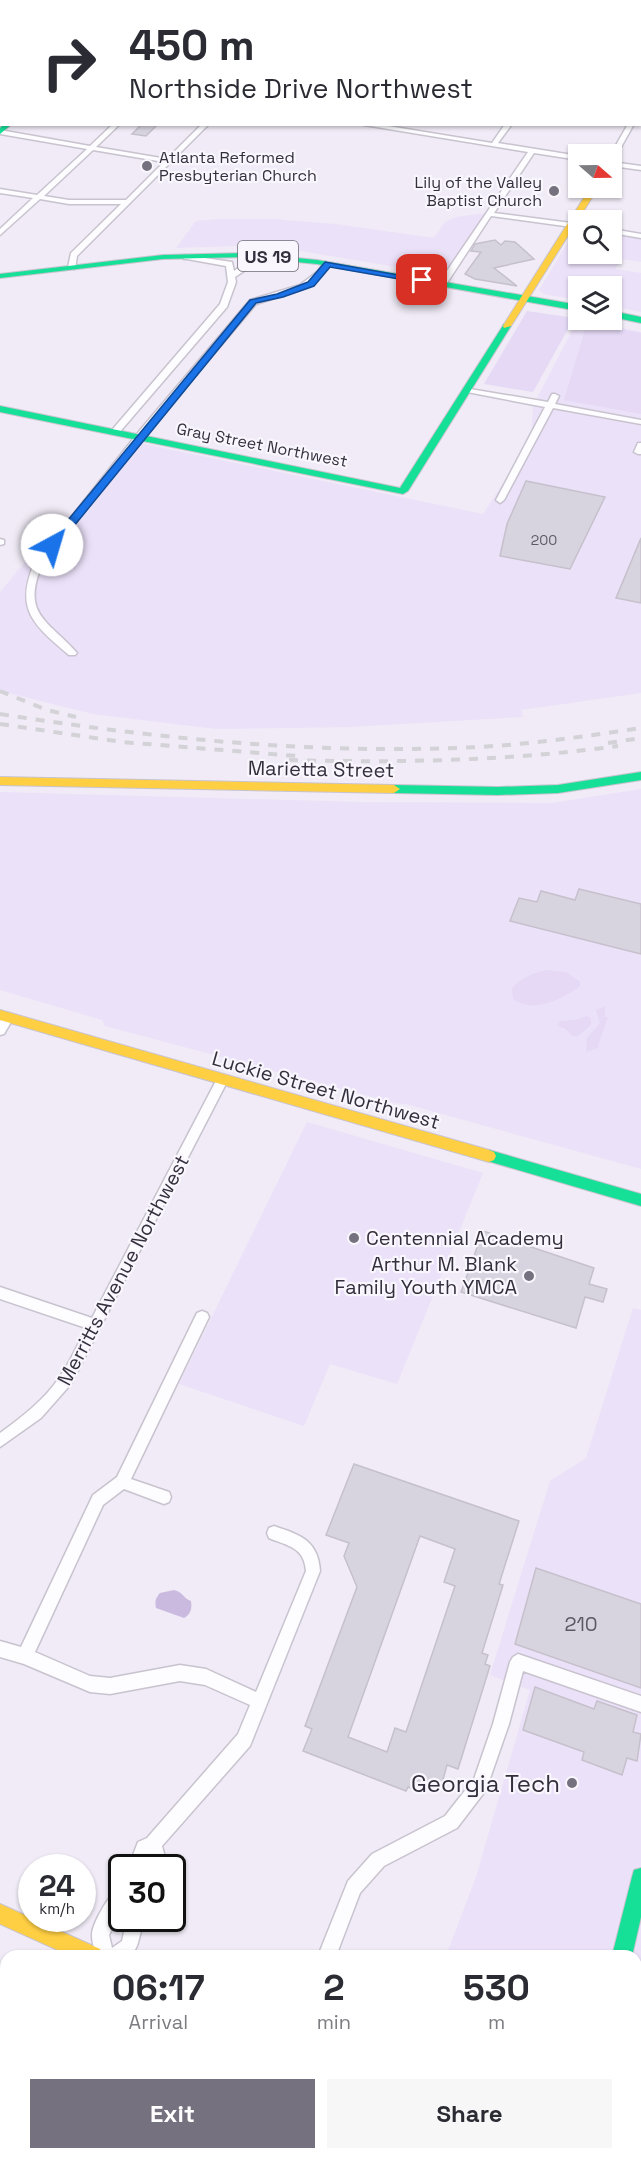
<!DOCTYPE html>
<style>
:root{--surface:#fff;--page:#f7f7f7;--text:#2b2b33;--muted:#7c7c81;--accent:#76717e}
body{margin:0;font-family:"Space Grotesk",sans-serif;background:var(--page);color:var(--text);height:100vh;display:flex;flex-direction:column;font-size:22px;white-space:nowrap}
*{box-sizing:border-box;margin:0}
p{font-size:20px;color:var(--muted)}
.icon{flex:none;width:33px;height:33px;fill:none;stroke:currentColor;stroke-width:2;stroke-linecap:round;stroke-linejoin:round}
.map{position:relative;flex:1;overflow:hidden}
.details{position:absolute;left:0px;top:1950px;width:642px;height:210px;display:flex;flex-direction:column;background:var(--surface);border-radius:18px 18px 0 0;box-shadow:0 2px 4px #0004}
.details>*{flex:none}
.banner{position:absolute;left:0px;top:0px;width:642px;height:126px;box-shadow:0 2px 4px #0004;background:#fff;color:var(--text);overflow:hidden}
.needle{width:39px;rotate:110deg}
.fabs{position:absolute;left:568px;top:144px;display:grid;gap:12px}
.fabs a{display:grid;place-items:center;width:54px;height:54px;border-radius:0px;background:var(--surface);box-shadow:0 2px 4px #0004;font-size:30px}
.speed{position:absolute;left:18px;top:1854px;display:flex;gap:12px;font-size:30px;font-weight:700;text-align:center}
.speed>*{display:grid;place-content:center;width:78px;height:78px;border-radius:50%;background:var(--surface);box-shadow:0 2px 4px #0004;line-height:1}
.speed small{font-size:15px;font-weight:400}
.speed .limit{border:3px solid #111;border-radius:9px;background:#fff;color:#111}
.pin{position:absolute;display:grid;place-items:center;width:51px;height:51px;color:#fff;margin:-26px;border-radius:12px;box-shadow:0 3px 9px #0006}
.me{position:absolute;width:66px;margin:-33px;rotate:39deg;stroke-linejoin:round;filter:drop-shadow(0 0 4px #0008)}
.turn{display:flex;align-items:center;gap:21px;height:126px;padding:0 30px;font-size:27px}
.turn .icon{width:78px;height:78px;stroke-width:2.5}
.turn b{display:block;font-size:42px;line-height:51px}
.eta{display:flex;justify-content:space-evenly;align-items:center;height:102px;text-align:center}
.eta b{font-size:36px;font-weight:800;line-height:42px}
.cta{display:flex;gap:12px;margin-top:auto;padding:12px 30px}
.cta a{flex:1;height:69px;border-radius:0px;background:var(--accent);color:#fff;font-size:24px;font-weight:800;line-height:69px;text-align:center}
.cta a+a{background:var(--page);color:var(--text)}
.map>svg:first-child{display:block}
</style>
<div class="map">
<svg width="641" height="2160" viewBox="0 0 641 2160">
<rect width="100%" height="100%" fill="#f0ebf6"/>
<path fill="#ebe1f9" d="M487,213L444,275L289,249L235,246L176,248L196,221L218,219H272L335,224L434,238L445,222L456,217Z
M576,229H579V254H612V234L641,239V262L622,259L615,269L641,273V312L612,306V286H579V300L544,294L539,290Z
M578,319L641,332V693L521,710L523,717L348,727L216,729L93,714L0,691V592L41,543L57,546L139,443L483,514L531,440L533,406Z
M641,789V1169L406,1104L395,1103L105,1026L102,1020L0,990V792L359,802L552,803Z
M307,1122L483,1173L397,1384L330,1364L304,1426L179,1384Z
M633,1308L641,1310V2160H0V1967L6,1970V2154H636V1956H446L476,1877L530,1690L490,1675L550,1481L586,1458Z"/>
<path fill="#e5d9f6" d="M527,311L574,318L533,392L484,384Z
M587,323L641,333V414L564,400Z
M547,970L566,972L580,982V986C563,999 533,1014 513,999L512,989C521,977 533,973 547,970Z
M605,1006V1017H608L598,1046L600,1047L586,1052L587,1038L600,1023L596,1010Z
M586,1016L591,1018V1025L578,1036H572L566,1029L558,1026L560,1021L576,1020Z"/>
<path fill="#cabae0" d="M174,1590C183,1592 184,1599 191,1601C192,1609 191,1614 184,1618L156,1608C155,1601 155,1599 160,1593Z"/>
<path fill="#d8d4df" stroke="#c5c0cb" stroke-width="1.5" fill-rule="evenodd" d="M142,124H158L146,136L132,134Z
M495,240L501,245L505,241L515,242L534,259L494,268L517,286L475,279L465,274L481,252L471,251L475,244Z
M526,481L605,497L570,569L500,556L507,524Z
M641,538V603L616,598Z
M579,889L641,904V954L510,921L519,898L537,902L541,891L575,900Z
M483,1231L594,1268L589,1284L607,1289L603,1302L585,1297L576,1328L461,1292Z
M354,1464L519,1521L499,1584L503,1585L482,1653L488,1655L485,1664L490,1666L458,1769L447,1765L441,1787L425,1781L421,1792L408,1787L406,1791L303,1751L312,1729L305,1726L357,1587L344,1556L349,1543L326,1535ZM420,1536L455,1549L444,1582L455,1586L406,1732L395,1728L387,1752L348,1737Z
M536,1568L641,1604V1688L515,1644Z
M535,1687L594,1709L597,1701L637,1715L633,1732L641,1734L637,1761L627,1758L622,1775L582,1760L584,1752L523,1730Z"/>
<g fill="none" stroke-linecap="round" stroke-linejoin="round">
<g stroke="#c8c3ce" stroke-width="3">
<path id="street" d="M112,0L130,2H114Z
M247,0H253L246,2Z
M490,0H496L489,2Z
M598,0H604L597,2Z
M0,23H2V27H0Z
M640,26H641V30H640Z
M640,73H641V77H640Z
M641,105V110H640V105Z
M640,118H641V122H640Z
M113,124H120L96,147L167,159L202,124H209L77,256L75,269L68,267L71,253L121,204H69L40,199L0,235V229L33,198L0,193V189L37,195L87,149L0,134V130L90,146ZM93,150L164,162L126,200H69L44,196Z
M358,124H376L492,143L505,124H512L498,143L579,156V160L534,153L494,213L579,224V228L491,216L445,286H439L438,284L528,152Z
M628,124H634L615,158L612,160L611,154Z
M612,162L641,166V170L612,166Z
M612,229L641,234V238L612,233Z
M184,255L232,262L234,271L248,261L278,256L282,258L253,265L235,277L236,282L227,307L118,434H112V430L220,304L228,282L226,266L187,259H184Z
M325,262L332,264L322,275L306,288L256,304L147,433L42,565C21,615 48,620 77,653L75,655H69C35,626 14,610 34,564L141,429L250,300L300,285L317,272Z
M464,388L548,402L552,394H555L559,396L555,404L641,420V424L553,408L504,500L500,503L496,500L545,407L467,392L463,390Z
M638,443H641V454H638L634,452Z
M0,539L4,540V544L0,545Z
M8,1013L14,1017L4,1034L0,1035V1021L4,1014Z
M222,1075L226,1077L228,1080L71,1384L41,1418L0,1447V1433C22,1417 44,1400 59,1378C70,1363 78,1344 86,1328L0,1299V1287L92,1318L218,1077Z
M202,1311L207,1313L209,1317L131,1479L169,1492L171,1497L169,1502L164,1504L124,1489L103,1505L35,1652L90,1676L110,1678L180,1665L206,1669L256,1692L306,1571C304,1547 288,1546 269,1538L267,1533L269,1528L274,1526C300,1535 318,1540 320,1571L250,1746L162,1846L165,1857L162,1868H145L149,1857L145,1868H128L138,1842L147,1838L238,1734L250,1705L205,1685L180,1681L110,1694L90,1692L24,1664L0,1657V1641L21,1647L93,1495L117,1477L197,1313Z
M518,1654L641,1696V1712L523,1671L509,1724L486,1790L457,1828L384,1866L360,1893L336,1956H318L348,1881L372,1854L445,1816L474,1779L493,1724L510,1662L513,1657Z
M122,1886V1909L109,1935L112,1948L122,1941L127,1918H144C134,1960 139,1956 96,1956C95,1950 92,1943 92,1936C91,1925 111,1890 122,1886Z"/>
</g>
<g stroke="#c8c3ce" stroke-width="2">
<path id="fast" d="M153,0H159L152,2Z
M4,124H12L0,134V128Z
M246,253L317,260L579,305V311L317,264L246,257L163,259L0,278V274L163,255Z
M612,311L641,317V323L612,317Z
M504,324L511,326L408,491L403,494L0,412V406L400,488Z
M641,772V780L558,793L498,795L394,793L388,789L394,785L498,787L558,785Z
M489,1150L641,1194V1206L484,1160L482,1156L484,1152Z
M641,1868V1917L632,1956H612L632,1877L634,1870Z
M567,2154H587L585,2160H565Z"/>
</g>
<g stroke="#c8c3ce" stroke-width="2">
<path id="slow" d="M590,188H598L511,326L504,328L503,326Z
M0,777L394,785L400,789L394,793L0,785Z
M0,1010L489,1150L494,1152L496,1156L494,1160L489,1162L0,1020Z
M0,1904L100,1949L103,1956H71L0,1924Z
M507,2154H534L536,2160H509Z"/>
</g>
<use href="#street" fill="#fdfcfe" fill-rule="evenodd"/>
<use href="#fast" fill="#16e098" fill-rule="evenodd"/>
<use href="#slow" fill="#ffcf43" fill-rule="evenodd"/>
<path stroke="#d3d2d6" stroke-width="4" stroke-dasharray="9 9" stroke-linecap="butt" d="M0,691L47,710L76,717
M0,714C159,739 318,755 479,747C533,744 587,736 641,728
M0,724L122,742L297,756
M608,743L641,738
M289,760C399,763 508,761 618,746"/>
</g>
<path fill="#1a73e8" stroke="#114b97" stroke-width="1.5" d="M325,262L426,280L422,283L330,267L314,286L283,297L256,303L56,548H49V543L250,300L277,294L308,282Z"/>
<g fill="#76717e" stroke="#f9f6fd" stroke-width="2">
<circle cx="147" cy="166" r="6"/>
<circle cx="554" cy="191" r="6"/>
<circle cx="354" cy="1238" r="6"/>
<circle cx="529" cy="1276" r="6"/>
<circle cx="572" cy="1783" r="6"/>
</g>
<g text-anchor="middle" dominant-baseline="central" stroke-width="4.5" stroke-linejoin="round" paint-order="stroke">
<g font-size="14" fill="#5e5866">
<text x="544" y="540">200</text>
</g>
<g font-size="16" fill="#352f3d" stroke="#f9f6fd" text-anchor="start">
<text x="159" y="157">Atlanta Reformed<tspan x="159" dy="18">Presbyterian Church</tspan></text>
<text x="542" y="182" text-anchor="end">Lily of the Valley<tspan x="542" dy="18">Baptist Church</tspan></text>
</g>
<g font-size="16" fill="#352f3d" stroke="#f9f6fd">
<text transform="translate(262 445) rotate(11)">Gray Street Northwest</text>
</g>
<rect fill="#f9f6fd" stroke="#706b77" stroke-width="1.5" x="238" y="241" width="60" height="30" rx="4.5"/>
<g font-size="18" font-weight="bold" fill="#352f3d">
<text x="268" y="256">US 19</text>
</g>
<g font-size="20" fill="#352f3d" stroke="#f9f6fd">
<text transform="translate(321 769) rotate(1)">Marietta Street</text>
<text transform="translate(326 1090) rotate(16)">Luckie Street Northwest</text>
<text transform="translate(123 1270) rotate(-62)">Merritts Avenue Northwest</text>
</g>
<g font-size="20" fill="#352f3d" stroke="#f9f6fd" text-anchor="start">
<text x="366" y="1238">Centennial Academy</text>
<text x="517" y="1264" text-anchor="end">Arthur M. Blank<tspan x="517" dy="23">Family Youth YMCA</tspan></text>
</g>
<g font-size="20" fill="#5e5866">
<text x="581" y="1624">210</text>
</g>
<g font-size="24" fill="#352f3d" stroke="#f9f6fd" text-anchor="end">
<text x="560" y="1783">Georgia Tech</text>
</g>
</g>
</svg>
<div class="fabs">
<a><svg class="needle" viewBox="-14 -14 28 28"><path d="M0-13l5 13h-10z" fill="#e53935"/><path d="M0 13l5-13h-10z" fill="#7c7c81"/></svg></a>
<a><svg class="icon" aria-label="search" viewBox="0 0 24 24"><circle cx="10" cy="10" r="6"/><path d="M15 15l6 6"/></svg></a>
<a><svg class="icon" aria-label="layers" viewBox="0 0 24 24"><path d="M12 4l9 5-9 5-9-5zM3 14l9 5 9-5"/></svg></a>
</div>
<div class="speed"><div>24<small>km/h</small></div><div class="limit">30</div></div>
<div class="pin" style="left:422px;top:280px;background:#d93025"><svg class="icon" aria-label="arrive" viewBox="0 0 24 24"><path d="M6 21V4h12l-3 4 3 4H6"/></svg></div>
<svg class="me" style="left:52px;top:545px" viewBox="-20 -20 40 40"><circle r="19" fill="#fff"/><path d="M0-13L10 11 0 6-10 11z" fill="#1a73e8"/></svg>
<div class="banner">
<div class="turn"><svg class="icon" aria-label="right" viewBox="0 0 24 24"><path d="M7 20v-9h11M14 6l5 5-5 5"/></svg><div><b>450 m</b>Northside Drive Northwest</div></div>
</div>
<section class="details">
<div class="eta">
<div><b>06:17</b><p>Arrival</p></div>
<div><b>2</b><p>min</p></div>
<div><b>530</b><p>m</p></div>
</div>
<div class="cta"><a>Exit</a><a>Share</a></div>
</section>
</div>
